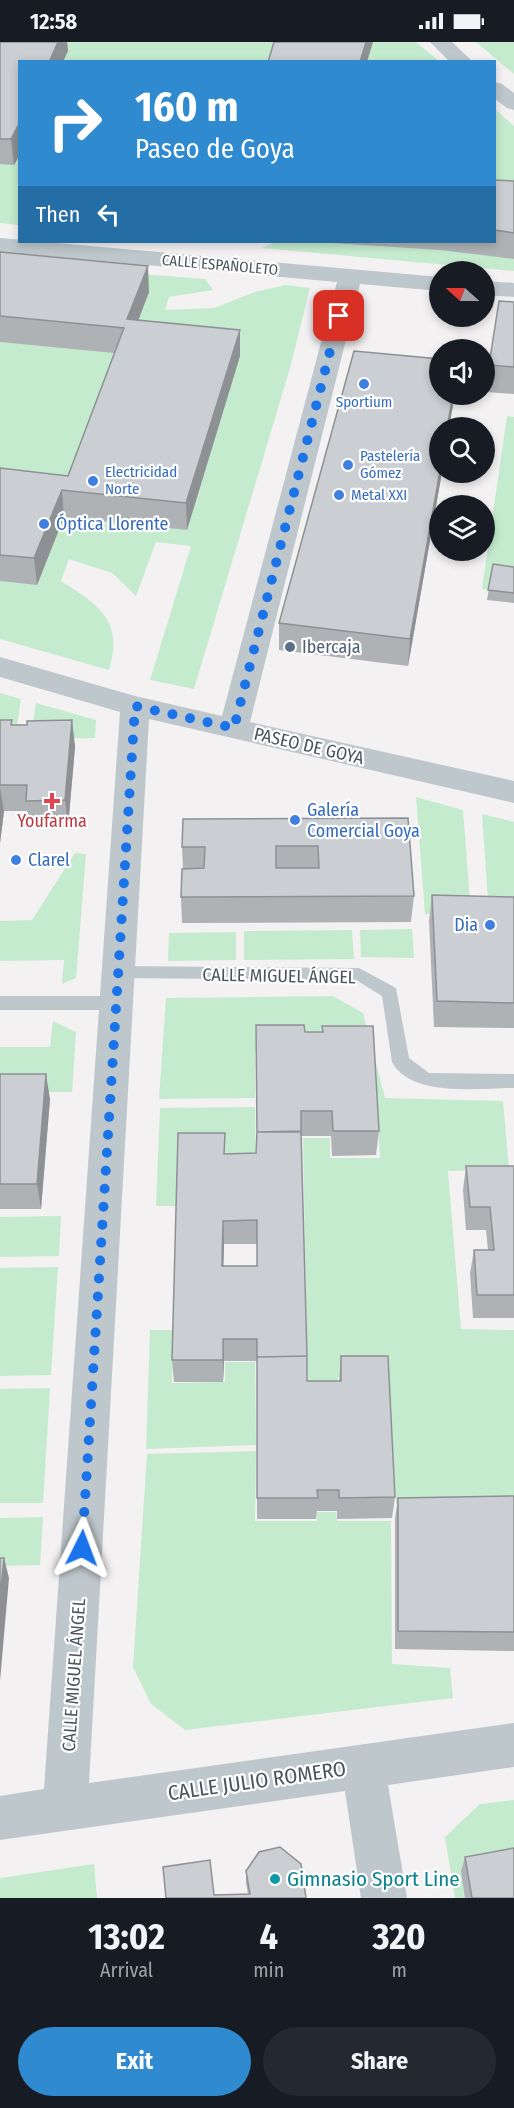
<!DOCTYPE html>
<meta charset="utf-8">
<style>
:root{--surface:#171b24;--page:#242831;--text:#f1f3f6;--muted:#9ea1a6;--accent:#2f8acf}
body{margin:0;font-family:"Fira Sans Condensed",sans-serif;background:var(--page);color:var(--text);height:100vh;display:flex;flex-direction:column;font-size:22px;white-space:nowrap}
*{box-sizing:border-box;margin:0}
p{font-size:20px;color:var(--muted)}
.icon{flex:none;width:33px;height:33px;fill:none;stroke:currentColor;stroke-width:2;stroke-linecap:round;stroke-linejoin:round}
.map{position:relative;height:1856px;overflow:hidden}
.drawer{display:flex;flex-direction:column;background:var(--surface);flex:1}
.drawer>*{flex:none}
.guide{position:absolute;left:18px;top:18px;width:478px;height:183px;border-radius:0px;box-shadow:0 3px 9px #0003;background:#2f8acf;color:#fff;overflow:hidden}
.needle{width:39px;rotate:291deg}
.buttons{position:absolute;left:429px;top:219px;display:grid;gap:12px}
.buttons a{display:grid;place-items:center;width:66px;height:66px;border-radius:50%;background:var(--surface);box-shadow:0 3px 9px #0003;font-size:30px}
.pin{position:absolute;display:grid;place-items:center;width:51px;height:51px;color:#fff;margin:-26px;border-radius:12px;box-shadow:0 3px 9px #0006}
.me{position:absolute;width:66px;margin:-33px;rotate:3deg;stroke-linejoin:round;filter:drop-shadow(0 0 4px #0008)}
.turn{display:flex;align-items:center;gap:21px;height:126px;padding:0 18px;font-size:27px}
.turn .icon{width:78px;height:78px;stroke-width:2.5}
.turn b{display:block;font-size:42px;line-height:51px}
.then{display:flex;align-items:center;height:57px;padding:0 18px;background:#0003;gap:12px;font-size:22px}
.eta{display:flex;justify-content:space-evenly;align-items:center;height:102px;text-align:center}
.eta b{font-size:36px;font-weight:700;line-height:42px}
.primary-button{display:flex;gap:12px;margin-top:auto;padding:12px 18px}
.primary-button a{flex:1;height:69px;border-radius:36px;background:var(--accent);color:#fff;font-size:24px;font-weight:700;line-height:69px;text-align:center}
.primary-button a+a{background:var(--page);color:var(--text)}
.status{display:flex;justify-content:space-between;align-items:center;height:42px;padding:0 30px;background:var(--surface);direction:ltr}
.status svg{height:16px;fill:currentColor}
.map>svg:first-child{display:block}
</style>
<div class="status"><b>12:58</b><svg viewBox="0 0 49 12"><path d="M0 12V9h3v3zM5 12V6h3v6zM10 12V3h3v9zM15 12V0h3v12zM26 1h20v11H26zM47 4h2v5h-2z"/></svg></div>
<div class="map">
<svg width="514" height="1856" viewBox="0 0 514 1856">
<rect width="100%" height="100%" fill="#f3f1f1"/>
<path fill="#c5ebcf" d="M0,0H416L439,19L20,20L19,183L0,181Z
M476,0H514V32Z
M495,67L514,84V229L262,206L274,200H495Z
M0,221L205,237L213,248L169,255L165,268L214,266L255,250L285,243L310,246L290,326L194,647L150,638L191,504L156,500L136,554L112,531L69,517L61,539C99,563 124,579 109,628L0,597Z
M507,374L514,375V535L489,548L482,547Z
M0,651L21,657L15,697H0Z
M36,661L96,678L95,696L30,697Z
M416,755L463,768L471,872H425Z
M482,772L514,780V872H489Z
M75,811L86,812L76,936L62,942L64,918L0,919V879L32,878Z
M412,887L414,916L361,915L360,888Z
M352,888L354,917L244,918V889Z
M236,890V918L168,919L169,891Z
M333,954L363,971L385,1056L503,1059L509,1128L448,1129L461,1287L514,1288V1462H396L387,1335H338L339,1360L308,1359L303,1096H330V1116H380L374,1008L255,1009V1056L159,1057L166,956Z
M53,979L76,990L72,1050H0V1005H50Z
M255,1065L256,1134L177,1164H156L160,1066Z
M61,1174L59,1214L0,1215V1175Z
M58,1225L51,1333L0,1334V1226Z
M150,1288H173L172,1341L225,1340V1320H255L256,1403L146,1407Z
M50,1346L43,1461H0V1347Z
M256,1409L255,1479H317V1470H336L337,1479H391L392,1622L450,1626L453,1656L185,1688L151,1662L133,1625L147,1412Z
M43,1475L40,1523L0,1524V1476Z
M514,1758V1856H455L445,1795L480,1762Z
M94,1822L97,1856H0V1836Z"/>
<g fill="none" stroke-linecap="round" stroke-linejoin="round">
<path fill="#bec7cc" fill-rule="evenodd" d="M118,924L359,926L396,946L409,1016L429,1031L514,1032V1046C480,1046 411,1056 392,1020L382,954L356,938L118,936L112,935L110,930L112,925Z
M0,954H116L122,956L124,961L122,966L116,968H0Z"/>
<path fill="#bec7cc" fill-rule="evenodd" d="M430,0H452L473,20H450Z
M495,40L502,42L514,51V68L507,66L495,57Z
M0,196L440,235V249L360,242L250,680L514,739V761L149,677L89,1741L514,1681V1725L388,1743L407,1856H361L345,1749L0,1798V1754L44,1747L120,670L0,635V615L135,654L222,674L337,240L0,210Z
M484,239L514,241V255L484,253Z"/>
</g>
<path fill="#afb2b5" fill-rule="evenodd" d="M0,0H67L68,9L20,20V112L14,123L0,122Z
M495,138L514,139V217L440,208L316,200H495Z
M0,210L149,250L138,278L240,288V314L187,488L64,475L37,543L0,539V426L68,434L114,311L0,300Z
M514,260V352L486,350L489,323Z
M455,352L449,386H440V430H442L408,624L279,608V581Z
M493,522L514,525V561L487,558Z
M0,678L12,683H27L72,678L75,705L68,785H29L27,769H4L0,801Z
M408,776L414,854L411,880L182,881L181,855L183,827L182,805Z
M432,853L514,855V986L434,985L429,879Z
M322,984L379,1089L376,1113L332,1114L331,1094H301L307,1339H339L341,1314L395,1455L392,1476L337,1477V1469H317L316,1477H257V1319H224L223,1340H174L172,1318L225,1091V1112L256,1111L305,990H322ZM224,1202H257V1224H223Z
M0,1032L50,1057L41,1167H0Z
M466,1124H514V1276H473L470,1231L474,1208H488L486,1188H466L463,1148Z
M514,1454V1609L395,1607V1476L398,1456Z
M465,1815L514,1856H465L461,1829Z
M246,1829L306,1856L214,1853L248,1852L246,1841Z"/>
<path fill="#8e9194" d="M58,0H67L68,9L63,20H49Z
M366,0H373L367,20H360Z
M20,80V112L14,123L11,97Z
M148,224L149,250L129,303L127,277Z
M240,288V314L187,488L186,461Z
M453,352H455L449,386H447Z
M440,430H442L408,624L410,597Z
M62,448L64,475L37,543L34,516Z
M72,678L75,705L68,785L65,758Z
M0,745L4,769L0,801Z
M46,1032L50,1057L41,1167L37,1142Z
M223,1179L224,1202L223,1247L222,1224Z
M223,1297L224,1319L223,1340Z
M4,1516L9,1536L0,1639V1556Z"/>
<path fill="#cbcfd3" stroke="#8e9194" stroke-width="1.5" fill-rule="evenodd" d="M0,0H58L49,20H20V80L11,97H0Z
M274,0H366L360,20H268Z
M495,138L514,139V191L495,188Z
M0,210L148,224L127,277L240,288L186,461L62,448L34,516L0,513V426L68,434L124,286L0,274Z
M499,259L514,260V325L489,323Z
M354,309L440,317V352H453L447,386H440V429L410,597L279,581Z
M493,522L514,525V551L488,548Z
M0,678H12L11,683H27V679L72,678L65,758L26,759L27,743H0Z
M408,776L414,854L181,855L182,827L204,826L205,805H182L183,777ZM276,804H318L319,826H276Z
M432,853L514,855V961L437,959Z
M256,983H304L305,990H323L322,984H373L379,1089H333L332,1069H301V1089L257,1090Z
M0,1032H46L37,1142H0Z
M257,1090H301L307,1314L257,1315V1297H223V1318H172L178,1091H225L224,1112L256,1111ZM257,1178V1224H222L223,1179Z
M466,1124H514V1253H477L474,1208H494L490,1165H470Z
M307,1314V1339H341V1314H388L395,1455L339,1456V1448H317L318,1456H257V1315Z
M514,1454V1590L398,1589V1456Z
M0,1516H4L0,1556Z
M280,1805L301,1822L306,1856H166L163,1825L210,1818L214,1853L250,1852L246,1829L259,1810Z
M514,1806V1856H472L465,1815Z"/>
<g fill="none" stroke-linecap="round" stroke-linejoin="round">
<path stroke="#1a73e8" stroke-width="10" stroke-dasharray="0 18" d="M82,1506L135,664L234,686L339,274"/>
</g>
<g fill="#3f7fe0" stroke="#fff" stroke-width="2">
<circle cx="364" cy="342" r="6"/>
<circle cx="348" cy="423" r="6"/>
<circle cx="93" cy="439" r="6"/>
<circle cx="339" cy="453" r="6"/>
<circle cx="44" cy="482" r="6"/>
<circle cx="295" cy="778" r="6"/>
<circle cx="16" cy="818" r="6"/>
<circle cx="490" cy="883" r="6"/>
</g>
<circle fill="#5c6f8a" stroke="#fff" stroke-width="2" cx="290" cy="605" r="6"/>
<path fill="#e0444e" stroke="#fff" stroke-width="2" d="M49 750h6v6h6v6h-6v6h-6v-6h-6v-6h6z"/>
<circle fill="#0f9aa8" stroke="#fff" stroke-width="2" cx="275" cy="1837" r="6"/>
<g text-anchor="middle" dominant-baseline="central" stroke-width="4.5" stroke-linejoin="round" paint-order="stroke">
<g font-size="15" fill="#4b565c" stroke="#fff">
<text transform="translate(220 223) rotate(5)">CALLE ESPAÑOLETO</text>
</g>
<g font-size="15" fill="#366cbe" stroke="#fff" text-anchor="start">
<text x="364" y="360" text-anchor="middle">Sportium</text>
<text x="360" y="414">Pastelería<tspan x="360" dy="17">Gómez</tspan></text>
<text x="105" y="430">Electricidad<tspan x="105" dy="17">Norte</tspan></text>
<text x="351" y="453">Metal XXI</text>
</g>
<g font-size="18" fill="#366cbe" stroke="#fff" text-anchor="start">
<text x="56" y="482">Óptica Llorente</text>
<text x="307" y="768">Galería<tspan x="307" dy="21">Comercial Goya</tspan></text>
<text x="28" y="818">Clarel</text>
<text x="478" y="883" text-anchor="end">Dia</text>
</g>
<g font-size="18" fill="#4e5e75" stroke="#fff" text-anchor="start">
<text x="302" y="605">Ibercaja</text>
</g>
<g font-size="18" fill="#4b565c" stroke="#fff">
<text transform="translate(309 704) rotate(13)">PASEO DE GOYA</text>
<text transform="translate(279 934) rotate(1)">CALLE MIGUEL ÁNGEL</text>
<text transform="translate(74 1633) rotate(-86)">CALLE MIGUEL ÁNGEL</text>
</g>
<g font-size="18" fill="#be3a42" stroke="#fff">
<text x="52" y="779">Youfarma</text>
</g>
<g font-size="21" fill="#4b565c" stroke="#fff">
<text transform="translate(257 1739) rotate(-8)">CALLE JULIO ROMERO</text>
</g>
<g font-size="21" fill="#0d838f" stroke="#fff" text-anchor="start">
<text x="287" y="1837">Gimnasio Sport Line</text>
</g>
</g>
</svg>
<div class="buttons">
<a><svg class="needle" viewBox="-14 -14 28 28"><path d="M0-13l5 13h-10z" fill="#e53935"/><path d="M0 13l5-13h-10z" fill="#9ea1a6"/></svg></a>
<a><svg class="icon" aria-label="sound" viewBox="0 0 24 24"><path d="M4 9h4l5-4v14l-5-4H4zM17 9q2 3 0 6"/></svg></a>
<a><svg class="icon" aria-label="search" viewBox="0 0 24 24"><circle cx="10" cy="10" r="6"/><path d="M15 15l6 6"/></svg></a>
<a><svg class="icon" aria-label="layers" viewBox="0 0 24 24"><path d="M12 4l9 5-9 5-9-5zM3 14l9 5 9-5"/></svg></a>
</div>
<div class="pin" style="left:339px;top:274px;background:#d93025"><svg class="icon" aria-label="arrive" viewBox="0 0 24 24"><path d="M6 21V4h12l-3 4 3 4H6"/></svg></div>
<svg class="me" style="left:82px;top:1506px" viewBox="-20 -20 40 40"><path d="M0-17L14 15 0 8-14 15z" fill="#1a73e8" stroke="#fff" stroke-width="4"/></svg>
<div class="guide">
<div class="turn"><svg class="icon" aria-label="right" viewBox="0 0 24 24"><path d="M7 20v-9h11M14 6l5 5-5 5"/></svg><div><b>160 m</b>Paseo de Goya</div></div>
<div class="then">Then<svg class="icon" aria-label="left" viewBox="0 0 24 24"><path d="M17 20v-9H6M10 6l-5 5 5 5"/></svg></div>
</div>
</div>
<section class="drawer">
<div class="eta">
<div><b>13:02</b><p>Arrival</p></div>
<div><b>4</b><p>min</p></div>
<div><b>320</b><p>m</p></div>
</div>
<div class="primary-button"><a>Exit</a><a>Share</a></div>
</section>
